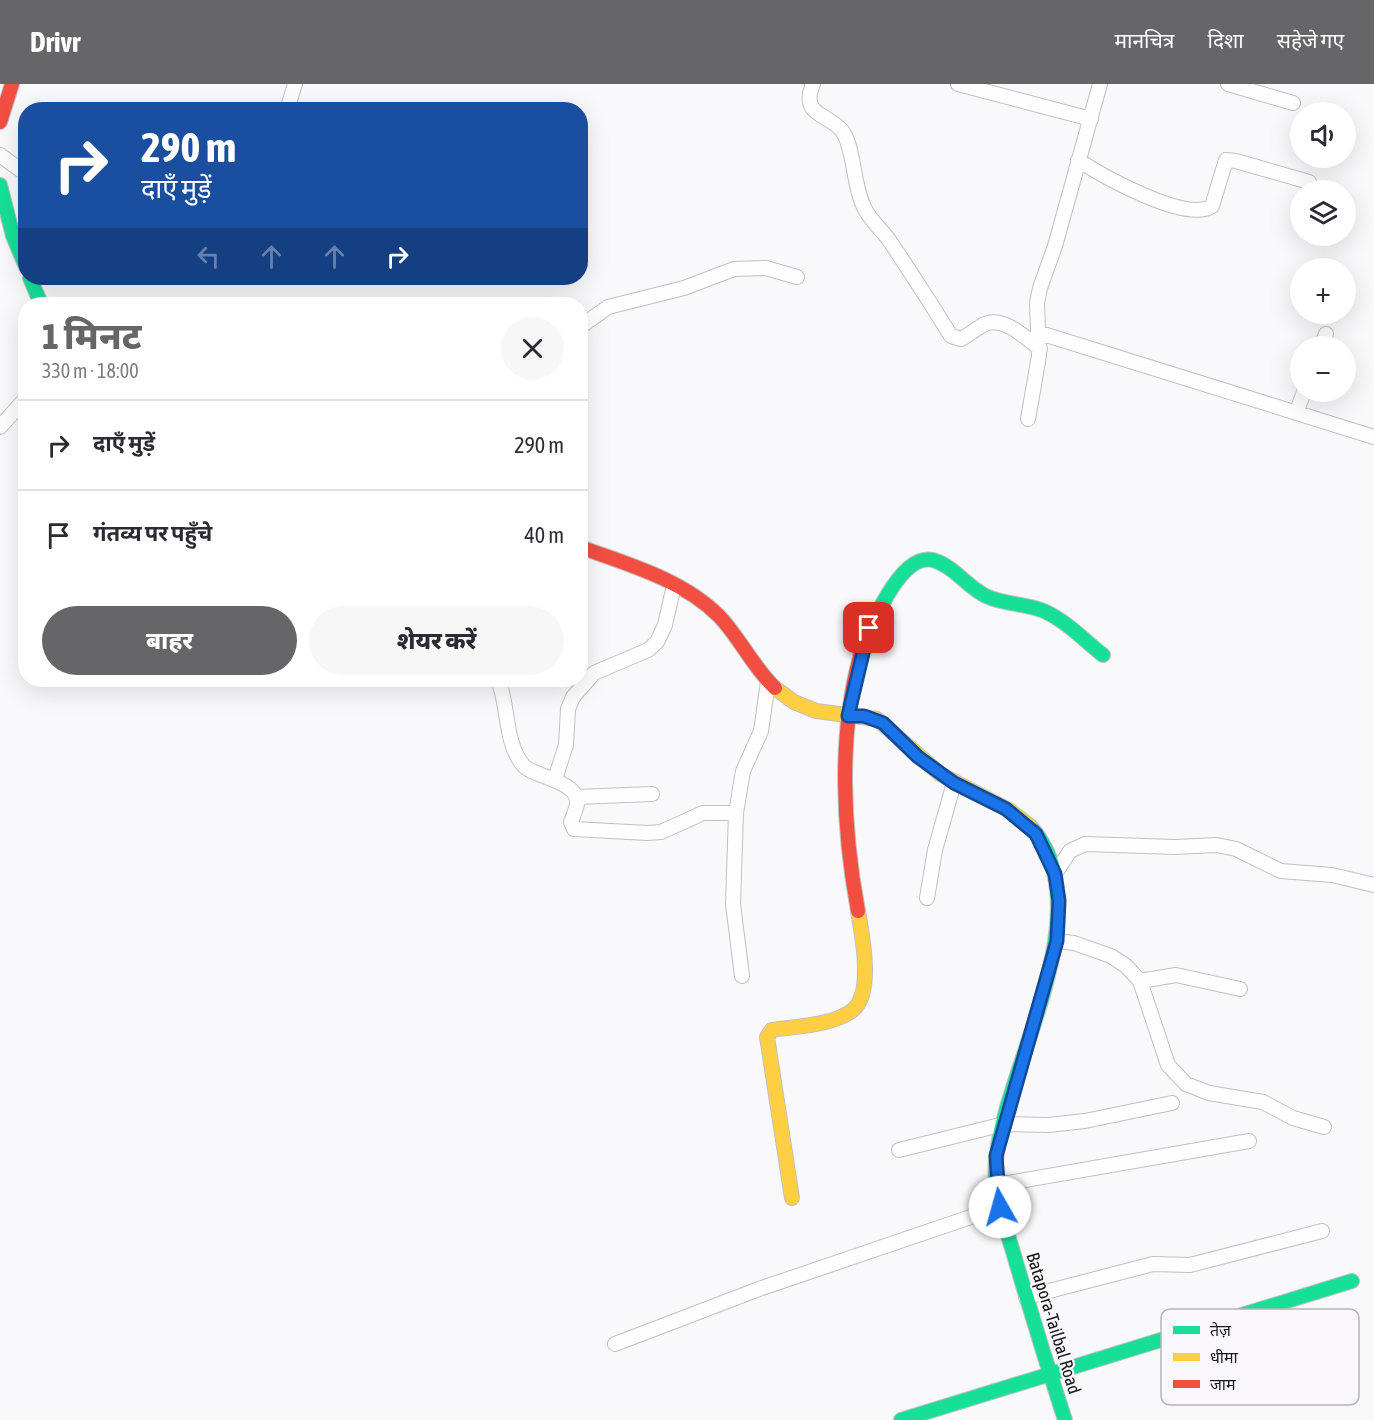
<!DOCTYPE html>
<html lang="hi">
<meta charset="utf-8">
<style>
:root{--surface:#fff;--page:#f7f7f7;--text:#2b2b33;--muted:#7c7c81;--line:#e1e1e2;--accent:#666567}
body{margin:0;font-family:"Asap Condensed","Noto Sans Devanagari",sans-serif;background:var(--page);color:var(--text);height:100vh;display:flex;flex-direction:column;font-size:22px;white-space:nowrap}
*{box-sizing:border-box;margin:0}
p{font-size:20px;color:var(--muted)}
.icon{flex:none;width:33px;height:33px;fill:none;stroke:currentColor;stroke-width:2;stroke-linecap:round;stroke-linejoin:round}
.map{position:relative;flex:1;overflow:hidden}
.side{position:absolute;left:18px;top:213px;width:570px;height:390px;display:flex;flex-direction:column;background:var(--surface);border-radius:24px;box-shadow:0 6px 24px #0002}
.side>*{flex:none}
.hud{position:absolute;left:18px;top:18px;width:570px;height:183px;border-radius:24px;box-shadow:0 6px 24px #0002;background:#1a4fa0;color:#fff;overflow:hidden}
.fabs{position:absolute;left:1290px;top:18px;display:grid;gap:12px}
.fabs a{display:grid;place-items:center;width:66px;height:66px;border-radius:50%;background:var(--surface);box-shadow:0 6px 24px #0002;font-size:30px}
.pin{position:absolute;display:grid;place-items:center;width:51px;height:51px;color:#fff;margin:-26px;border-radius:12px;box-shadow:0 3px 9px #0006}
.me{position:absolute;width:66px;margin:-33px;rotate:353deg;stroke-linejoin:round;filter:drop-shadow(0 0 4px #0008)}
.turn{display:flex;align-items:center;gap:21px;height:126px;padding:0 24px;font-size:27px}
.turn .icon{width:78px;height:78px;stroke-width:2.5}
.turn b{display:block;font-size:42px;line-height:51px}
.lanes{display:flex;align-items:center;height:57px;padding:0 24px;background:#0003;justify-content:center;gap:30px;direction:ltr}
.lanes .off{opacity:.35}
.round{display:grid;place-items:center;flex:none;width:63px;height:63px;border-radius:32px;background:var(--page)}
.head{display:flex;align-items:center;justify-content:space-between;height:102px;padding:0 24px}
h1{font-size:36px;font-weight:800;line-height:45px;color:var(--accent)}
.button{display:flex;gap:12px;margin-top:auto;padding:12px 24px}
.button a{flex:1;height:69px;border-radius:36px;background:var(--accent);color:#fff;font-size:24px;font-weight:800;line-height:69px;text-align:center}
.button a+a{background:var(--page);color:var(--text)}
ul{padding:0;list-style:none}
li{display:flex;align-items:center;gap:18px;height:90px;padding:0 24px;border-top:2px solid var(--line)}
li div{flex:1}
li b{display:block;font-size:22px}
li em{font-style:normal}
header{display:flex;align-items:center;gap:36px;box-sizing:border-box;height:84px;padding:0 30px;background:var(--accent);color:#fff}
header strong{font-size:28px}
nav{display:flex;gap:33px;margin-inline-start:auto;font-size:21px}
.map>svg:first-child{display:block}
</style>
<header>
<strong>Drivr</strong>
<nav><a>मानचित्र</a><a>दिशा</a><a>सहेजे गए</a></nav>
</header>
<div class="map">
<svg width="1374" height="1336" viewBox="0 0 1374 1336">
<rect width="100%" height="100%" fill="#f9f8fa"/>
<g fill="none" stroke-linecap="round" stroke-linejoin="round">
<g stroke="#c1c0c2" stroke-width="16">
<path id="street" d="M813,0C799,33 831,30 843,48C855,67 853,105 866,127C872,138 882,146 889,156C910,187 931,220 951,252L961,255C969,251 977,244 985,240C1004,232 1026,254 1040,265
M958,0L1091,35
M1228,0L1293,19
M287,26L295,0
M0,71L26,90
M1078,76C1101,91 1187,140 1212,122L1226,76L1236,77L1309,98
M580,243L608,223L684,204L734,185L766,184L797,193
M1040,249L1374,353
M1321,262L1326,250
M1296,329L1304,308
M1028,335L1039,272L1037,219L1040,204L1055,162L1100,0
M0,343L26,314
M498,596C509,621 504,658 523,681C533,693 580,697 577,720C576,726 573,732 571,738L574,745L647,749L661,748L703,729H736
M555,695L566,661L568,625L573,613L594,589L648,566L657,558L665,541L674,501
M576,713L652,710
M1055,790L1070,767L1085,760L1175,763L1217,761L1236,765L1281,787L1332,791L1374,801
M927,814L935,766L954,699
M1057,857L1074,859L1111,872L1126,882L1140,897L1168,981L1186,1000L1209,1009L1263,1018L1293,1034L1324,1043
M742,892L733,820L736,729L743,687L761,647L768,598
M1140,897L1176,891L1240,905
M899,1066L1004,1040L1048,1041L1085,1037L1172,1019
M997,1101L1249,1057
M1026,1213L1153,1180L1190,1181L1322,1147
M615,1260L759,1205L1000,1123"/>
</g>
<g stroke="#c1c0c2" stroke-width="16">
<path id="fast" d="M0,101L13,152L26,183
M30,194L41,220
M860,573C868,548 899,468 933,476C954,482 967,503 986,512C1004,521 1026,519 1044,527C1066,537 1084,556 1103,571
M1030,742C1106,825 1004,982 996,1077C993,1109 1005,1141 1014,1171C1030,1226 1047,1281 1065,1336
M901,1336L1352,1197"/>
</g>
<g stroke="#c1c0c2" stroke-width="16">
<path id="slow" d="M775,604L794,618L816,627L877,635L940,690L1009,726L1030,742
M792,1114L767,953L772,946C797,942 832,942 853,926C874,908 862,851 858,827"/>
</g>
<g stroke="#c1c0c2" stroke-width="16">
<path id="jam" d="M0,38L12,0
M580,463C627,480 682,495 719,532C740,554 753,583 775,604
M858,827C843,746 838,653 860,573"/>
</g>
<use href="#street" stroke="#fefefe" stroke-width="14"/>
<use href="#fast" stroke="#16e098" stroke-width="14"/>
<use href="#slow" stroke="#ffcf43" stroke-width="14"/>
<use href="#jam" stroke="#f24e42" stroke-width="14"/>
</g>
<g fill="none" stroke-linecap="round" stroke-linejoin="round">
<g stroke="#114b97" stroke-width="15">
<path id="route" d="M869,544L848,632H864L883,639L918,673L954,699L1006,725L1036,750L1055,790L1059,817L1057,857L996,1072L1000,1123"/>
</g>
<use href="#route" stroke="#1a73e8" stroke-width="10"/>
</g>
<g text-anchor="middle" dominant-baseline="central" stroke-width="4.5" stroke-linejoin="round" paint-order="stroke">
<g font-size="18" fill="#171618" stroke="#f9f7fb">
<text transform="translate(1054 1239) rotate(73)">Batapora-Tailbal Road</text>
</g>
</g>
<rect x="1161" y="1225" width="198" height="96" rx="9" fill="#f9f7fb" stroke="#b5b4b7" stroke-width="1.5"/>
<rect x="1173" y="1242" width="27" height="8" fill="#16e098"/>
<rect x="1173" y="1269" width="27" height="8" fill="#ffcf43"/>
<rect x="1173" y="1296" width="27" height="8" fill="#f24e42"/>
<g font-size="16" fill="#171618">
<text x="1210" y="1252">तेज़</text>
<text x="1210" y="1279">धीमा</text>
<text x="1210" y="1306">जाम</text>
</g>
</svg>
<div class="fabs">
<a><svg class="icon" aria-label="sound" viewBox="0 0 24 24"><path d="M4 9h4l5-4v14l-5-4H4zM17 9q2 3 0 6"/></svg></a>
<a><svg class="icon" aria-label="layers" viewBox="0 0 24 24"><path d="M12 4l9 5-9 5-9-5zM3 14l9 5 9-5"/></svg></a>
<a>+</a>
<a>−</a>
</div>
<div class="pin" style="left:869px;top:544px;background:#d93025"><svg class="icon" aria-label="arrive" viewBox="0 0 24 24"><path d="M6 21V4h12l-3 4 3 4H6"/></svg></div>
<svg class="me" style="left:1000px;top:1123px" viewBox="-20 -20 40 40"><circle r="19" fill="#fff"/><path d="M0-13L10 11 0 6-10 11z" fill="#1a73e8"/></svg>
<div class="hud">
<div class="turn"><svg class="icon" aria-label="right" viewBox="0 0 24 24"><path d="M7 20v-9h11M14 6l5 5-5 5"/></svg><div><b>290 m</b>दाएँ मुड़ें</div></div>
<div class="lanes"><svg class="icon off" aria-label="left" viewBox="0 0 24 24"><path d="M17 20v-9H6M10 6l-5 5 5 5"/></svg><svg class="icon off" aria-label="ahead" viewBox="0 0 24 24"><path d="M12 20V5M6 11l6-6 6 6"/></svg><svg class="icon off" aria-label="ahead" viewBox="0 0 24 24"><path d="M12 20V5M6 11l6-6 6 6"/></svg><svg class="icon" aria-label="right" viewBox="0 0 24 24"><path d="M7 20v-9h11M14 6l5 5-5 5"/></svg></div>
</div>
<section class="side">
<div class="head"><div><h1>1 मिनट</h1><p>330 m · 18:00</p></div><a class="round"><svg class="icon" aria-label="close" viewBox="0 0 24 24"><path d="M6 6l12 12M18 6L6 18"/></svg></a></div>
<ul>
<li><svg class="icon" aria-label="right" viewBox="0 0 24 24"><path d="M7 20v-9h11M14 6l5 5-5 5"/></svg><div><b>दाएँ मुड़ें</b></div><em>290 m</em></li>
<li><svg class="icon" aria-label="arrive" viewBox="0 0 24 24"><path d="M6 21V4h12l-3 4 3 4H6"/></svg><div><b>गंतव्य पर पहुँचे</b></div><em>40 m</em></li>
</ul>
<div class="button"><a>बाहर</a><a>शेयर करें</a></div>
</section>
</div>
